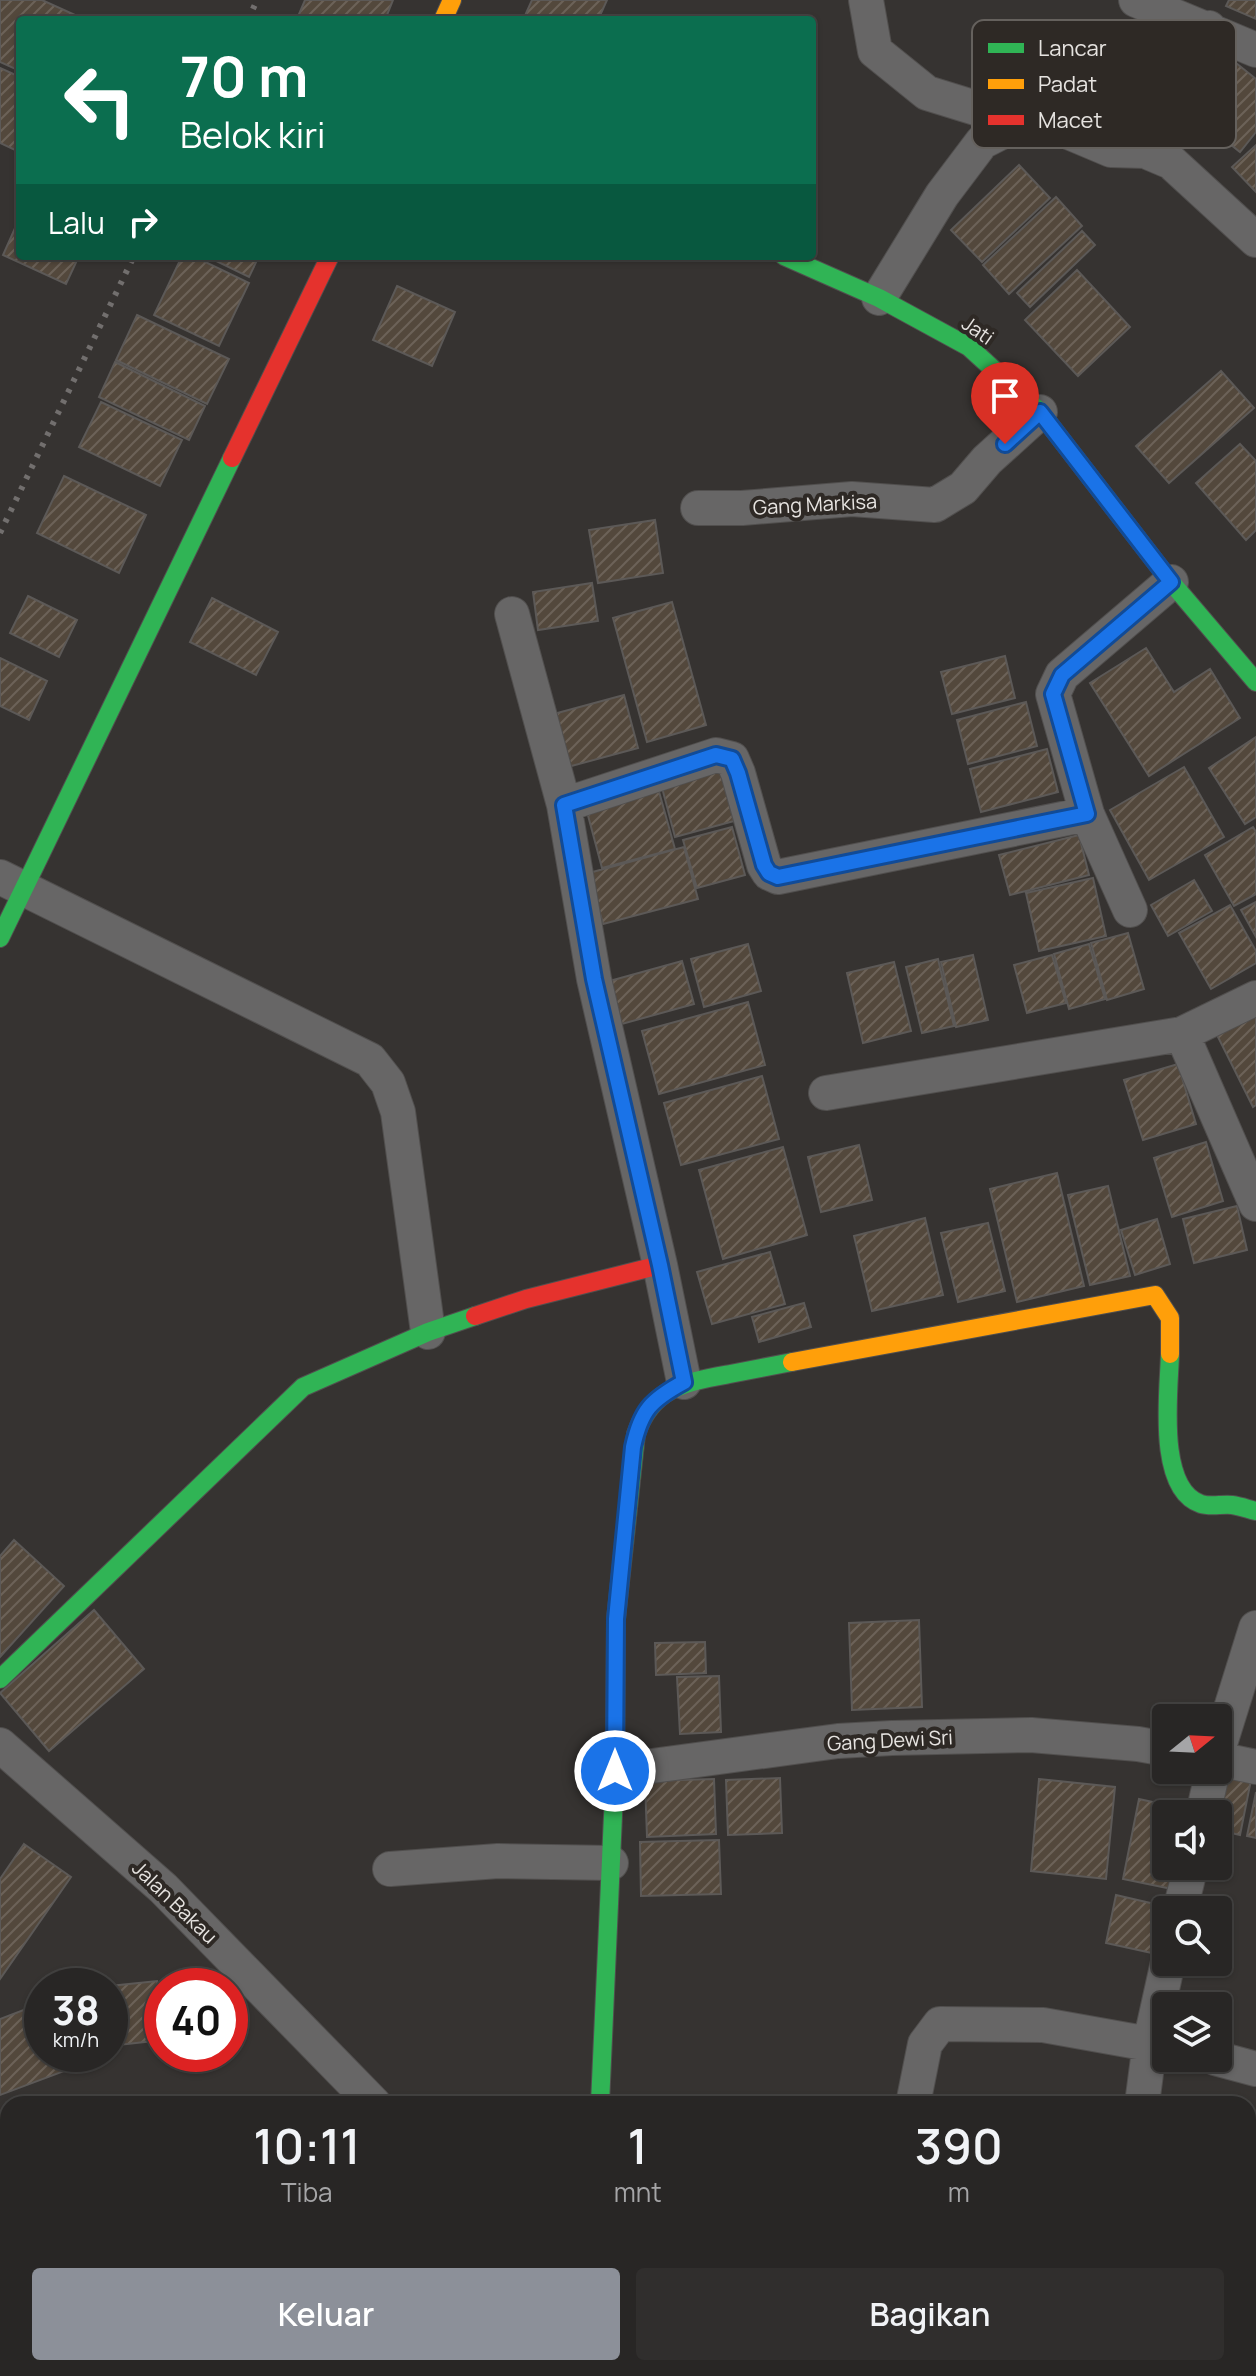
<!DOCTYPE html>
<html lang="id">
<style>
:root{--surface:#282625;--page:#302e2d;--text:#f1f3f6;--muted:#a5a5a7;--line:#444342;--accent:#8c9099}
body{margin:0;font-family:Manrope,sans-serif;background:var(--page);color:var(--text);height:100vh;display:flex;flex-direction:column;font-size:30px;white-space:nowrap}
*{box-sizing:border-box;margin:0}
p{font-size:26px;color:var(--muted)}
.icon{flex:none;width:44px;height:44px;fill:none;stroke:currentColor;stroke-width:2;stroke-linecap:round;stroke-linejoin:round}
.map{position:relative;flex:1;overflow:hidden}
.panel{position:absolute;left:0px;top:2096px;width:1256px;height:280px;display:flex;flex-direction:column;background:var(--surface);border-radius:24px 24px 0 0;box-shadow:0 2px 6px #0004,0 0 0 2px var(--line)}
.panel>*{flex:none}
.banner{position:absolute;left:16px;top:16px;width:800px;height:244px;border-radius:8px;box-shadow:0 2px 6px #0004,0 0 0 2px var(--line);background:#0b6e4f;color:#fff;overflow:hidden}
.needle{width:52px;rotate:72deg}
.fabs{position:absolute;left:1152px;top:1704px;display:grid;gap:16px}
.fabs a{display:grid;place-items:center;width:80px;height:80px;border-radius:8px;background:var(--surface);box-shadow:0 2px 6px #0004,0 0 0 2px var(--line);font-size:40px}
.speed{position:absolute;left:24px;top:1968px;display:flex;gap:16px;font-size:40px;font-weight:700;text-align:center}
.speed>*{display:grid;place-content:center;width:104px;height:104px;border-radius:50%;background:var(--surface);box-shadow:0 2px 6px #0004,0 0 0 2px var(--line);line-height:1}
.speed small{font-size:20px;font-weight:400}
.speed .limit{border:12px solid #d22;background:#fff;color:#111}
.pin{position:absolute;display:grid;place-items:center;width:68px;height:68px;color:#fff;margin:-82px -34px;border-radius:50% 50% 50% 0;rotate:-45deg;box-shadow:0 0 8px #0007}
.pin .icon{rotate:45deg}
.me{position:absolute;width:88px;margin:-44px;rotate:0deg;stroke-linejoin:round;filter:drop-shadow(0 0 6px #0008)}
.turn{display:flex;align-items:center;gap:28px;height:168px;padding:0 32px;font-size:36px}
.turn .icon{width:104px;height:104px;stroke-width:2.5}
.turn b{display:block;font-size:56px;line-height:68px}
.then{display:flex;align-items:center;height:76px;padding:0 32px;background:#0003;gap:16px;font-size:30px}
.eta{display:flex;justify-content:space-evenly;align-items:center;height:136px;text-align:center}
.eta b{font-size:48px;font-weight:600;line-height:56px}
.action{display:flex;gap:16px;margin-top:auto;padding:16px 32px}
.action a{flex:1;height:92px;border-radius:8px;background:var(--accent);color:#fff;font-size:32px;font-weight:600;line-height:92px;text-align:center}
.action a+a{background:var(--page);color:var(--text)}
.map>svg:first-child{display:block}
</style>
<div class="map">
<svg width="1256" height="2376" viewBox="0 0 1256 2376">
<defs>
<pattern id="building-hatch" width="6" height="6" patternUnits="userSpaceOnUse" patternTransform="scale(2)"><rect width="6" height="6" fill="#53483c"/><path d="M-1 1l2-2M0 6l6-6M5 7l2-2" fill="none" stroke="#6c6258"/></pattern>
</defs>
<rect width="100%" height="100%" fill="#363331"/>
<path fill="url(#building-hatch)" stroke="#5c5957" stroke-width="2" d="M0,0H42L86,20H20V71L0,62Z
M305,0H393L385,20H300L297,19Z
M532,0H607L598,20H523Z
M1229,0H1256V19L1226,6Z
M1226,55L1256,79V132L1240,152L1185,108Z
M0,68L20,77V139L15,150L0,143Z
M1256,145V192L1232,167Z
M1019,165L1050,198L982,262L951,230Z
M1056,197L1082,226L1009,294L983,265Z
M20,217V256H79L66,284L3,255Z
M1082,231L1095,245L1030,307L1017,293Z
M182,256H193L249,283L219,346L154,315Z
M206,256H259L249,277Z
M1077,270L1130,327L1078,376L1025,320Z
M397,286L455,312L432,366L373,340Z
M137,315L229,359L207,404L116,360Z
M115,362L205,406L189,440L99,397Z
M1221,371L1254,408L1169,483L1136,446Z
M101,402L182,440L160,486L79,447Z
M1240,444L1256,461V530L1246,540L1196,483Z
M64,476L146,515L119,573L37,533Z
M655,520L663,573L598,583L589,530Z
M592,583L598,621L538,630L533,592Z
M28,596L77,620L59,657L10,633Z
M212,598L278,632L256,675L190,642Z
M672,602L706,725L647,742L613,618Z
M1146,648L1174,692L1210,669L1240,718L1149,776L1090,683Z
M1005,656L1015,698L952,714L941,672Z
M0,658L47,681L29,720L0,706Z
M624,695L638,748L564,768L550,715Z
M1026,702L1037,746L968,764L957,720Z
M1256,737V817L1245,824L1209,768Z
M1047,749L1058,792L981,812L970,769Z
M719,764L734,821L675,837L660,780Z
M1184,767L1224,837L1149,880L1110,810Z
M658,788L675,849L602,868L586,808Z
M732,827L745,875L697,888L683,840Z
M1253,827L1256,832V894L1234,906L1205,855Z
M1079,835L1089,875L1010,895L999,855Z
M684,847L698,899L603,924L589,873Z
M1093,878L1106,936L1039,951L1026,893Z
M1194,880L1212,911L1168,936L1151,905Z
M1256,902V937L1241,910Z
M1230,905L1256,951V963L1211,989L1179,933Z
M1128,933L1144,989L1107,1000L1091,943Z
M748,944L761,991L704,1007L691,959Z
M1089,944L1105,999L1069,1009L1054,954Z
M973,955L988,1020L956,1027L941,962Z
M1052,955L1066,1003L1027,1013L1014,965Z
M938,959L954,1026L922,1033L906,967Z
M682,961L694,1004L618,1025L606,982Z
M894,962L911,1031L863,1043L847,973Z
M748,1002L765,1065L659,1094L642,1031Z
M1256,1006V1105L1253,1107L1213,1027Z
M1178,1064L1196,1124L1143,1140L1124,1080Z
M762,1076L779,1139L681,1165L664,1103Z
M1206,1142L1223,1201L1172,1217L1154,1158Z
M859,1145L872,1200L821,1212L808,1157Z
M783,1147L807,1235L723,1259L699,1170Z
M1057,1173L1084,1286L1017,1302L990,1189Z
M1108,1186L1130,1276L1090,1285L1068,1195Z
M1237,1206L1247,1250L1194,1263L1183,1219Z
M925,1218L943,1295L872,1311L854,1236Z
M1157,1219L1170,1264L1135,1275L1121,1230Z
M988,1223L1005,1291L958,1302L941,1233Z
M770,1252L785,1304L712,1324L697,1272Z
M804,1303L811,1327L759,1342L752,1317Z
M14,1540L64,1586L0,1657V1556Z
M94,1610L144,1669L49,1751L0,1693Z
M919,1620L922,1707L852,1710L849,1623Z
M705,1642L706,1673L656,1675L655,1643Z
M719,1676L721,1732L680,1734L677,1677Z
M1214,1770L1252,1775L1240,1835L1218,1830Z
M780,1778L782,1833L728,1835L726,1780Z
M714,1779L716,1834L647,1837L645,1781Z
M1039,1779L1115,1787L1106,1879L1031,1871Z
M1256,1792V1838L1247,1836Z
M1139,1799L1194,1811L1193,1814H1166V1866H1182L1177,1890L1123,1879Z
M719,1840L721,1894L641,1896L640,1842Z
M24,1844L71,1877L0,1979V1879Z
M1116,1895L1172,1908L1166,1910V1933L1161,1955L1106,1943Z
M157,1981L162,2040L110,2046V1986Z
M42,2003V2054H62L67,2070L0,2095V2019Z
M1248,2182H1254L1249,2237L1248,2236Z
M1248,2245H1256V2298H1248Z
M555,2368H653V2376H555Z
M761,2368H809L806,2376L764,2372Z
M1076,2368H1148L1147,2376H1075Z
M1154,2368H1227L1226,2376H1153Z
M760,2370L761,2376H687L686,2372Z"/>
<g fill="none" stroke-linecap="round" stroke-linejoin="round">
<g stroke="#514f4e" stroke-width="36">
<path id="street" d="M866,0L875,51L927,93L1021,122
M1136,0L1256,50
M1145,151L1209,28
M879,298L942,195L982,142L1021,122L1047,123L1111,150L1145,151L1171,162L1256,240
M698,508H742L852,499L935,505L963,488L987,460L1040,412
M512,614L564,805L594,979L660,1265L684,1382
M564,805L716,755L732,759L738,773L764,865L769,873L778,877L1087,814
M0,877L370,1060L388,1083L398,1112L428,1332
M1130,910L1087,814L1053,694L1062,675L1171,582
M1182,1034L1256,1204
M826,1093L1182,1034L1256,998
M0,1745L163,1888L374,2104
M1218,1750L1256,1628
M1218,1759L1256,1767
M615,1771L838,1741L892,1738L1031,1735L1138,1744L1166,1749
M1203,1814L1213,1770
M390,1869L498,1861L611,1863
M1180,1910L1191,1866
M1215,2058L1256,2069
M913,2104L925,2044L940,2024L1043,2025L1166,2047
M1142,2104L1150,2043L1168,1962
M1248,2311V2344
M676,2368V2376
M862,2368L865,2376
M1246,2376L1247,2368"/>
</g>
<g stroke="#514f4e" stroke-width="20">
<path id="fast" d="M784,256L879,298L969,347L1040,412L1171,582L1256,682
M0,938L232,458
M1170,1354C1169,1391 1156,1489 1201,1504C1210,1507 1222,1504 1232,1505C1240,1506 1248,1509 1256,1511
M0,1679L303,1387L428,1332L475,1316
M600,2104L615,1771L616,1619L636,1434C652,1387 686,1382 730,1374C751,1370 771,1366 792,1362"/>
</g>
<g stroke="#514f4e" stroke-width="20">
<path id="slow" d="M443,20L452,0
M792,1362L1155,1295L1170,1318V1354"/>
</g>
<g stroke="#514f4e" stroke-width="20">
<path id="jam" d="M232,458L330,256
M475,1316L526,1299L660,1265"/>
</g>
<use href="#street" stroke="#676666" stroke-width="34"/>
<use href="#fast" stroke="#30b455" stroke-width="18"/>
<use href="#slow" stroke="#ff9f0a" stroke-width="18"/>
<use href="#jam" stroke="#e5322d" stroke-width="18"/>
<path stroke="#726f6e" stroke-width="6" stroke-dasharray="4 8" stroke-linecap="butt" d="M248,20L257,0
M0,533L134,256"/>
</g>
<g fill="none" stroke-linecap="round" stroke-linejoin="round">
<g stroke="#114b97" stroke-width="20">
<path id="route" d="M615,1771L616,1619L633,1447C641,1410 651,1400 684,1382L660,1265L594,979L564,805L716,755L732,759L738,773L764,865L769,873L778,877L1087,814L1053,694L1062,675L1171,582L1040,412L1005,444"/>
</g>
<use href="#route" stroke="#1a73e8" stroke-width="14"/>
</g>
<g text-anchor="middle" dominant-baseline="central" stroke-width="8" stroke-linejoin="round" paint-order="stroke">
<g font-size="20" fill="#e6e3e0" stroke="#2e2925">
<text transform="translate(978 330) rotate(35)">Jati</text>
<text transform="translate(815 504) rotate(-3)">Gang Markisa</text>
<text transform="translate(890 1740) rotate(-3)">Gang Dewi Sri</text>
<text transform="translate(175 1902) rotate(44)">Jalan Bakau</text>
</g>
</g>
<rect x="972" y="20" width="264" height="128" rx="12" fill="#2e2925" stroke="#65615d" stroke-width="2"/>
<rect x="988" y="43" width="36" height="10" fill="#30b455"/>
<rect x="988" y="79" width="36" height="10" fill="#ff9f0a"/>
<rect x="988" y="115" width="36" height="10" fill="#e5322d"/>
<g font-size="22" fill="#e6e3e0">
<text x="1038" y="56">Lancar</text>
<text x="1038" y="92">Padat</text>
<text x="1038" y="128">Macet</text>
</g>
</svg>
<div class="fabs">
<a><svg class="needle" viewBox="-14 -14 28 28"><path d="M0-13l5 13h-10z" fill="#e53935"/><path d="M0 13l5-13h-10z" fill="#a5a5a7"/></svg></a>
<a><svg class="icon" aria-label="sound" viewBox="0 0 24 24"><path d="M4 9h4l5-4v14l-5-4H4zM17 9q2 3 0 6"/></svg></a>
<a><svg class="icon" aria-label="search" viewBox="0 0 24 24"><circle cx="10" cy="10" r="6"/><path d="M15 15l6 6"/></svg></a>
<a><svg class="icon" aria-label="layers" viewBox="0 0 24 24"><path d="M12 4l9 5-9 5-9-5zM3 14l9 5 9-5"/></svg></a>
</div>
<div class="speed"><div>38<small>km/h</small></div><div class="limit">40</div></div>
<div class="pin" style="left:1005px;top:444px;background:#d93025"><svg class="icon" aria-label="arrive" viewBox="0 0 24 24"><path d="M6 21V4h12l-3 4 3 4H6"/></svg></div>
<svg class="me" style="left:615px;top:1771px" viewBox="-20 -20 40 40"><circle r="17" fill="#1a73e8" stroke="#fff" stroke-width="3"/><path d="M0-11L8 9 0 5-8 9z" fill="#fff"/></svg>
<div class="banner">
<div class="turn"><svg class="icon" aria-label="left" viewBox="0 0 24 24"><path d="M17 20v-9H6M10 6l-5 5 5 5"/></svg><div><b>70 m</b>Belok kiri</div></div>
<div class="then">Lalu<svg class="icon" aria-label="right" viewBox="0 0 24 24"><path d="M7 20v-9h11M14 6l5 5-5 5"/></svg></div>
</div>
<section class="panel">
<div class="eta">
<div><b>10:11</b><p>Tiba</p></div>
<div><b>1</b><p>mnt</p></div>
<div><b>390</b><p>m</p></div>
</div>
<div class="action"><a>Keluar</a><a>Bagikan</a></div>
</section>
</div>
